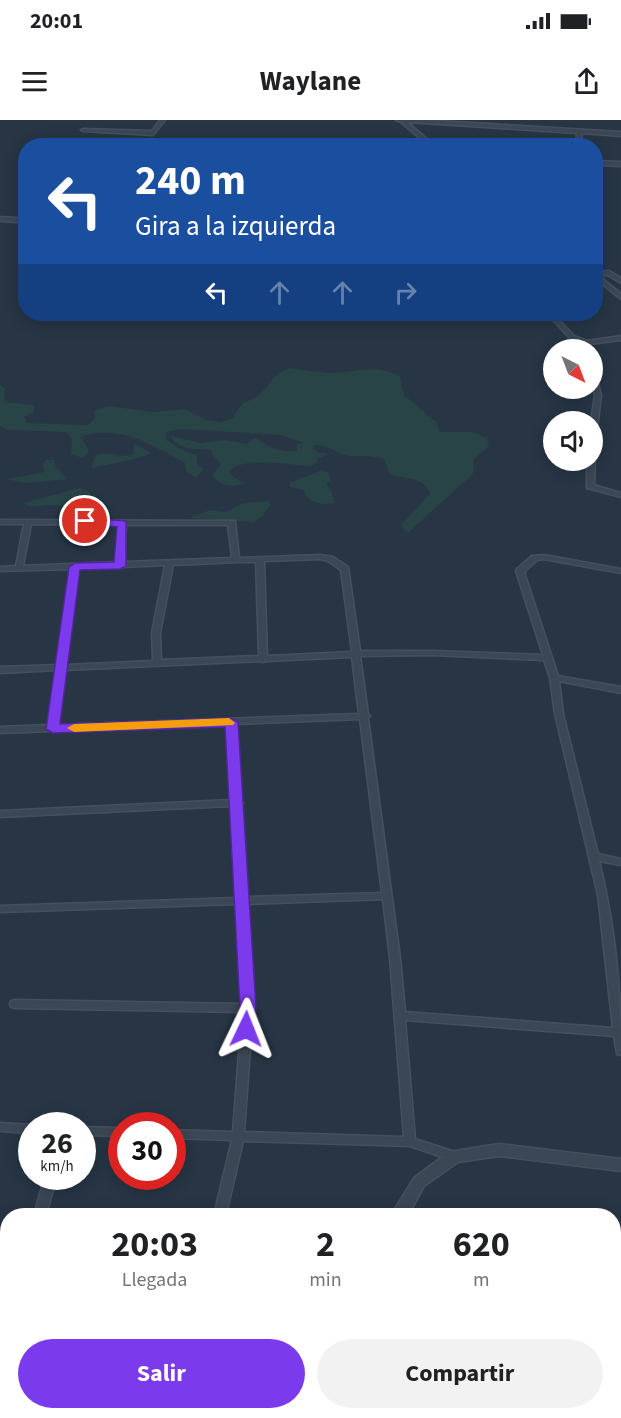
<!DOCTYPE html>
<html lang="es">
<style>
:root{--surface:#fff;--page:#f2f2f2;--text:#202124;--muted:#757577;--accent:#7c3aed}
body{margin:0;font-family:"Source Sans 3",sans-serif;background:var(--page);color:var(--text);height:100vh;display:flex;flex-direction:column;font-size:22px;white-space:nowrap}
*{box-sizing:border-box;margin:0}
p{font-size:20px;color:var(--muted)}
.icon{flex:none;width:33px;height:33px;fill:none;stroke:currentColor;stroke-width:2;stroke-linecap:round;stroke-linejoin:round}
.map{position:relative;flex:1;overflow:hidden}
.panel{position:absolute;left:0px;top:1088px;width:621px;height:212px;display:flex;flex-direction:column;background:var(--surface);border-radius:24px 24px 0 0;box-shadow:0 3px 15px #0003}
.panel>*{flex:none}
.top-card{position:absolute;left:18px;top:18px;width:585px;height:183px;border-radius:24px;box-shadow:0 3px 15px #0003;background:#1a4fa0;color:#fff;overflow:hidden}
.needle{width:39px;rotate:138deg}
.buttons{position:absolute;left:543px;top:219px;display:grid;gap:12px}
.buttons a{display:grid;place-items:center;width:60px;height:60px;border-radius:50%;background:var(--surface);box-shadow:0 3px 15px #0003;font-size:30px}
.speed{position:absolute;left:18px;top:992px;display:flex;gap:12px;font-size:30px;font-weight:700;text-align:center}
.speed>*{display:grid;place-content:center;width:78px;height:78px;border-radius:50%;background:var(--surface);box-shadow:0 3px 15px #0003;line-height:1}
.speed small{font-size:15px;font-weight:400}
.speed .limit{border:9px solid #d22;background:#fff;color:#111}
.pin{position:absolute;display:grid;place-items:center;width:51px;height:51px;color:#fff;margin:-26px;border:3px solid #fff;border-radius:50%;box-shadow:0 2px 6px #0007}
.me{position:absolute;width:66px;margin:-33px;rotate:2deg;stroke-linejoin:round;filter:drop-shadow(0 0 4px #0008)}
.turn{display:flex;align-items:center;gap:21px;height:126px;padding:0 18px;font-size:27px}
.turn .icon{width:78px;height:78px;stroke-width:2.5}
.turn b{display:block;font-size:42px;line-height:51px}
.lanes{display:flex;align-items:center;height:57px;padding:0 18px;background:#0003;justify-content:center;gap:30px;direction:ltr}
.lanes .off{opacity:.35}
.eta{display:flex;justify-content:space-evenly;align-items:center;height:102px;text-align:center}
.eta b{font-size:36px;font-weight:700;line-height:42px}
.button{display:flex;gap:12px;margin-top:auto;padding:12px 18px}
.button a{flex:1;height:69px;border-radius:36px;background:var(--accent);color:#fff;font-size:24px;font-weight:700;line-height:69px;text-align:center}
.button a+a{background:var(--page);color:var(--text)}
.status{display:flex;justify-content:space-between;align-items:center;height:42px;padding:0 30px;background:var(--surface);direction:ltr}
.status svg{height:16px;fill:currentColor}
header{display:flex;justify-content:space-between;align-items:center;height:78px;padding:0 18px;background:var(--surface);font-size:27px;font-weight:700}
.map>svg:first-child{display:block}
</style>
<div class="status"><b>20:01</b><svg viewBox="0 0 49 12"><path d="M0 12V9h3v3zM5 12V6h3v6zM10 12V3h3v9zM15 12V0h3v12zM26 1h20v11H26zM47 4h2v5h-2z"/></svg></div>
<header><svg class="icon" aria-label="menu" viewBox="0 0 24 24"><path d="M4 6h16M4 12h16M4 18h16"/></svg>Waylane<svg class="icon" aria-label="share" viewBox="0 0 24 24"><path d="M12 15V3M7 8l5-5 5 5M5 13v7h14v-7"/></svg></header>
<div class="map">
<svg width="621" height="1298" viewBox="0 0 621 1298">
<rect width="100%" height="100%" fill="#273545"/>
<path fill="#294446" d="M290,248C303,250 316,252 329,253C357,253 371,243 400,256L404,276C417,283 423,294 436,301L440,312H473L487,318L489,326L474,339L473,354L408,413L401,405L430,374C425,356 406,360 390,354L384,339C372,335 361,337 350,336C336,335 327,322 312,326L317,332L329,334L317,339V343L311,346C290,345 244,336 230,351L234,358L245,363C232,368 219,366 212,355L221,344L213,337L211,330C198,329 176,330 171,316L200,323L226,320L247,324L256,318C268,327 282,333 297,331V324L304,323L281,315L180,309L166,312V320L184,331L197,335V343L204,350L196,357L186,352L185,343C155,326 117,303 81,317L89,331L82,338L71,334L72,319L66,312L8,310L0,306V265L5,269L4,282L34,285V292L24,297L27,303L88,305L95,298L94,291L108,286L154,292L185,289L206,300L221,302L233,298C244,277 247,285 261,273C273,262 271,255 290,248Z
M134,324L152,333C132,341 113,343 93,348L92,344L96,335C109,331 121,338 133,335Z
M46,340H54L56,347L67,359L26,363L6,359L44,352L43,344Z
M320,351L328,352L331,360L326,364L332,371L334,383C322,386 307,383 304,370L290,367L289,363Z
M80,368L91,373L94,383L91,385H48L30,387L23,383Z
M269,381L271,384L263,395L254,402L189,398L210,390L226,392L243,383Z
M0,1124L8,1125V1292H53L44,1298H0Z"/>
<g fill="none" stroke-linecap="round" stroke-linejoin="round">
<g stroke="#45505e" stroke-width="3">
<path id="minor" d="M160,0H165L153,15L83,11L81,10L83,9L152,11Z
M396,0H422L621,12V16L582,13L581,26H576L577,13L407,2L435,26H429L401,2Z
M596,41L621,42V46L596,45Z
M0,97L17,98L20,100L17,102L0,101Z
M609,151L621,158V163L608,155L599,156L621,174V179L596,159V152Z
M551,196H555L574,216L587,221L621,216V220L589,224L590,230H584L583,224L570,218L551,198Z
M592,250L595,252L601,275L595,326L592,328L591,302L595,275L592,267Z
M592,338L595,340L594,365L621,373V377L587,368V340H592Z
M0,400L235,401L239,438L320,435L333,437L348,447L360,531H433L543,535L516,451L517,449L532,436L544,435L621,449V453L544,439L537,440L524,452L558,556L621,567V573L559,561L563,594L598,734L621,739V745L599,741C615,804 621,870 621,935L617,934L614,916L405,900L415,1019L458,1033L460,1036L458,1039L454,1041L410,1026L243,1021L226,1095H214L232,1020L172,1018V1010L233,1012L242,892L15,888L11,887L10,884L11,881L15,880L243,884L237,784L0,792V786L237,778L231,686L0,697V691L231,680L227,604L0,613V607L49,605L57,550L0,553V547L58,545L71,449L0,451V447L16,446L24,404H0ZM31,404L118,405L116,442L23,446ZM126,405H228L232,438L124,442ZM320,439L328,441L341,450L352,532L267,536L264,441ZM239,442H256L259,536L161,540L160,513L173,445ZM165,445L152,513L153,541L66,545L79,448L117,447L120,448L123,447ZM433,535L544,540L550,558L555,594L598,775L613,908L405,892L400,838L368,598L370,596L368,594L360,536ZM352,537L359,594L58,605L65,550L259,541L263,542L267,541ZM360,599L382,773L246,777L241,685L243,683L240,681L235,604ZM383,779L390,838L404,1017L244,1012L253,888L247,784Z
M0,1003L32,1005H33H32V1013L0,1011Z
M82,1007L122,1008V1016L82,1015Z
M45,1056H57L46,1095H34Z
M0,1147H8V1157H0Z
M8,1217V1250L5,1258L0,1260V1229L4,1218Z
M614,1246L621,1247V1259L614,1258Z
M173,1292H187L185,1298H171Z"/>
</g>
<g stroke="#45505e" stroke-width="3">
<path id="tertiary" d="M499,1024L621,1039V1051L499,1036L458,1042L424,1066L411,1090V1095H395V1089L414,1058L449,1032Z
M375,1292H392V1298H374Z"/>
</g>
<use href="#minor" fill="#3c4755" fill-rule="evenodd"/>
<use href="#tertiary" fill="#3c4755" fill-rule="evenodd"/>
</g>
<path fill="#7c3aed" stroke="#51269a" stroke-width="1.5" d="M85,398L126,401V446L120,449L80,450L60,604L231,598L238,602L256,888L252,914H240L238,909L240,888L225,607L53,613L46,609L69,447L75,443L114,442L117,407L81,403L79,401Z"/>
<path fill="#f59e0b" d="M229,598L235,603L233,605L74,612L67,608L74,604Z"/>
</svg>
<div class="buttons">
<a><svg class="needle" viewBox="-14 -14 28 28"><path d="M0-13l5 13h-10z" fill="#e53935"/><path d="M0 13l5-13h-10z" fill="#757577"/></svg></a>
<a><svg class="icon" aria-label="sound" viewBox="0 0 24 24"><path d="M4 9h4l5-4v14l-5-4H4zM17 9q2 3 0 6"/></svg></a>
</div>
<div class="speed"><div>26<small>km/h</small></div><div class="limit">30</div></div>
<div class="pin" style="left:85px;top:401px;background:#d93025"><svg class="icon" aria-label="arrive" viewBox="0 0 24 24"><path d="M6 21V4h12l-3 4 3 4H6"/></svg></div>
<svg class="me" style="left:246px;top:909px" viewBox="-20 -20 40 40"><path d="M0-17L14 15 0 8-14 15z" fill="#7c3aed" stroke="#fff" stroke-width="4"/></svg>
<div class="top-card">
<div class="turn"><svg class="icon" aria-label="left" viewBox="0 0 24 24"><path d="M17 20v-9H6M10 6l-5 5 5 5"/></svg><div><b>240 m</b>Gira a la izquierda</div></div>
<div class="lanes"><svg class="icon" aria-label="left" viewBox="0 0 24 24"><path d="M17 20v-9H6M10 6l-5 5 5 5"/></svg><svg class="icon off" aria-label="ahead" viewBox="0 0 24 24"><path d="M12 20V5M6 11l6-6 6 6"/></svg><svg class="icon off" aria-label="ahead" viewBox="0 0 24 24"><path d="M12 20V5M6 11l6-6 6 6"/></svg><svg class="icon off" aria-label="right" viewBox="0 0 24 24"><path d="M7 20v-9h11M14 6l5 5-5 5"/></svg></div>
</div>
<section class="panel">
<div class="eta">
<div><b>20:03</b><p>Llegada</p></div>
<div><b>2</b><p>min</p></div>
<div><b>620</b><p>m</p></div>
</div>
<div class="button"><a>Salir</a><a>Compartir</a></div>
</section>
</div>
